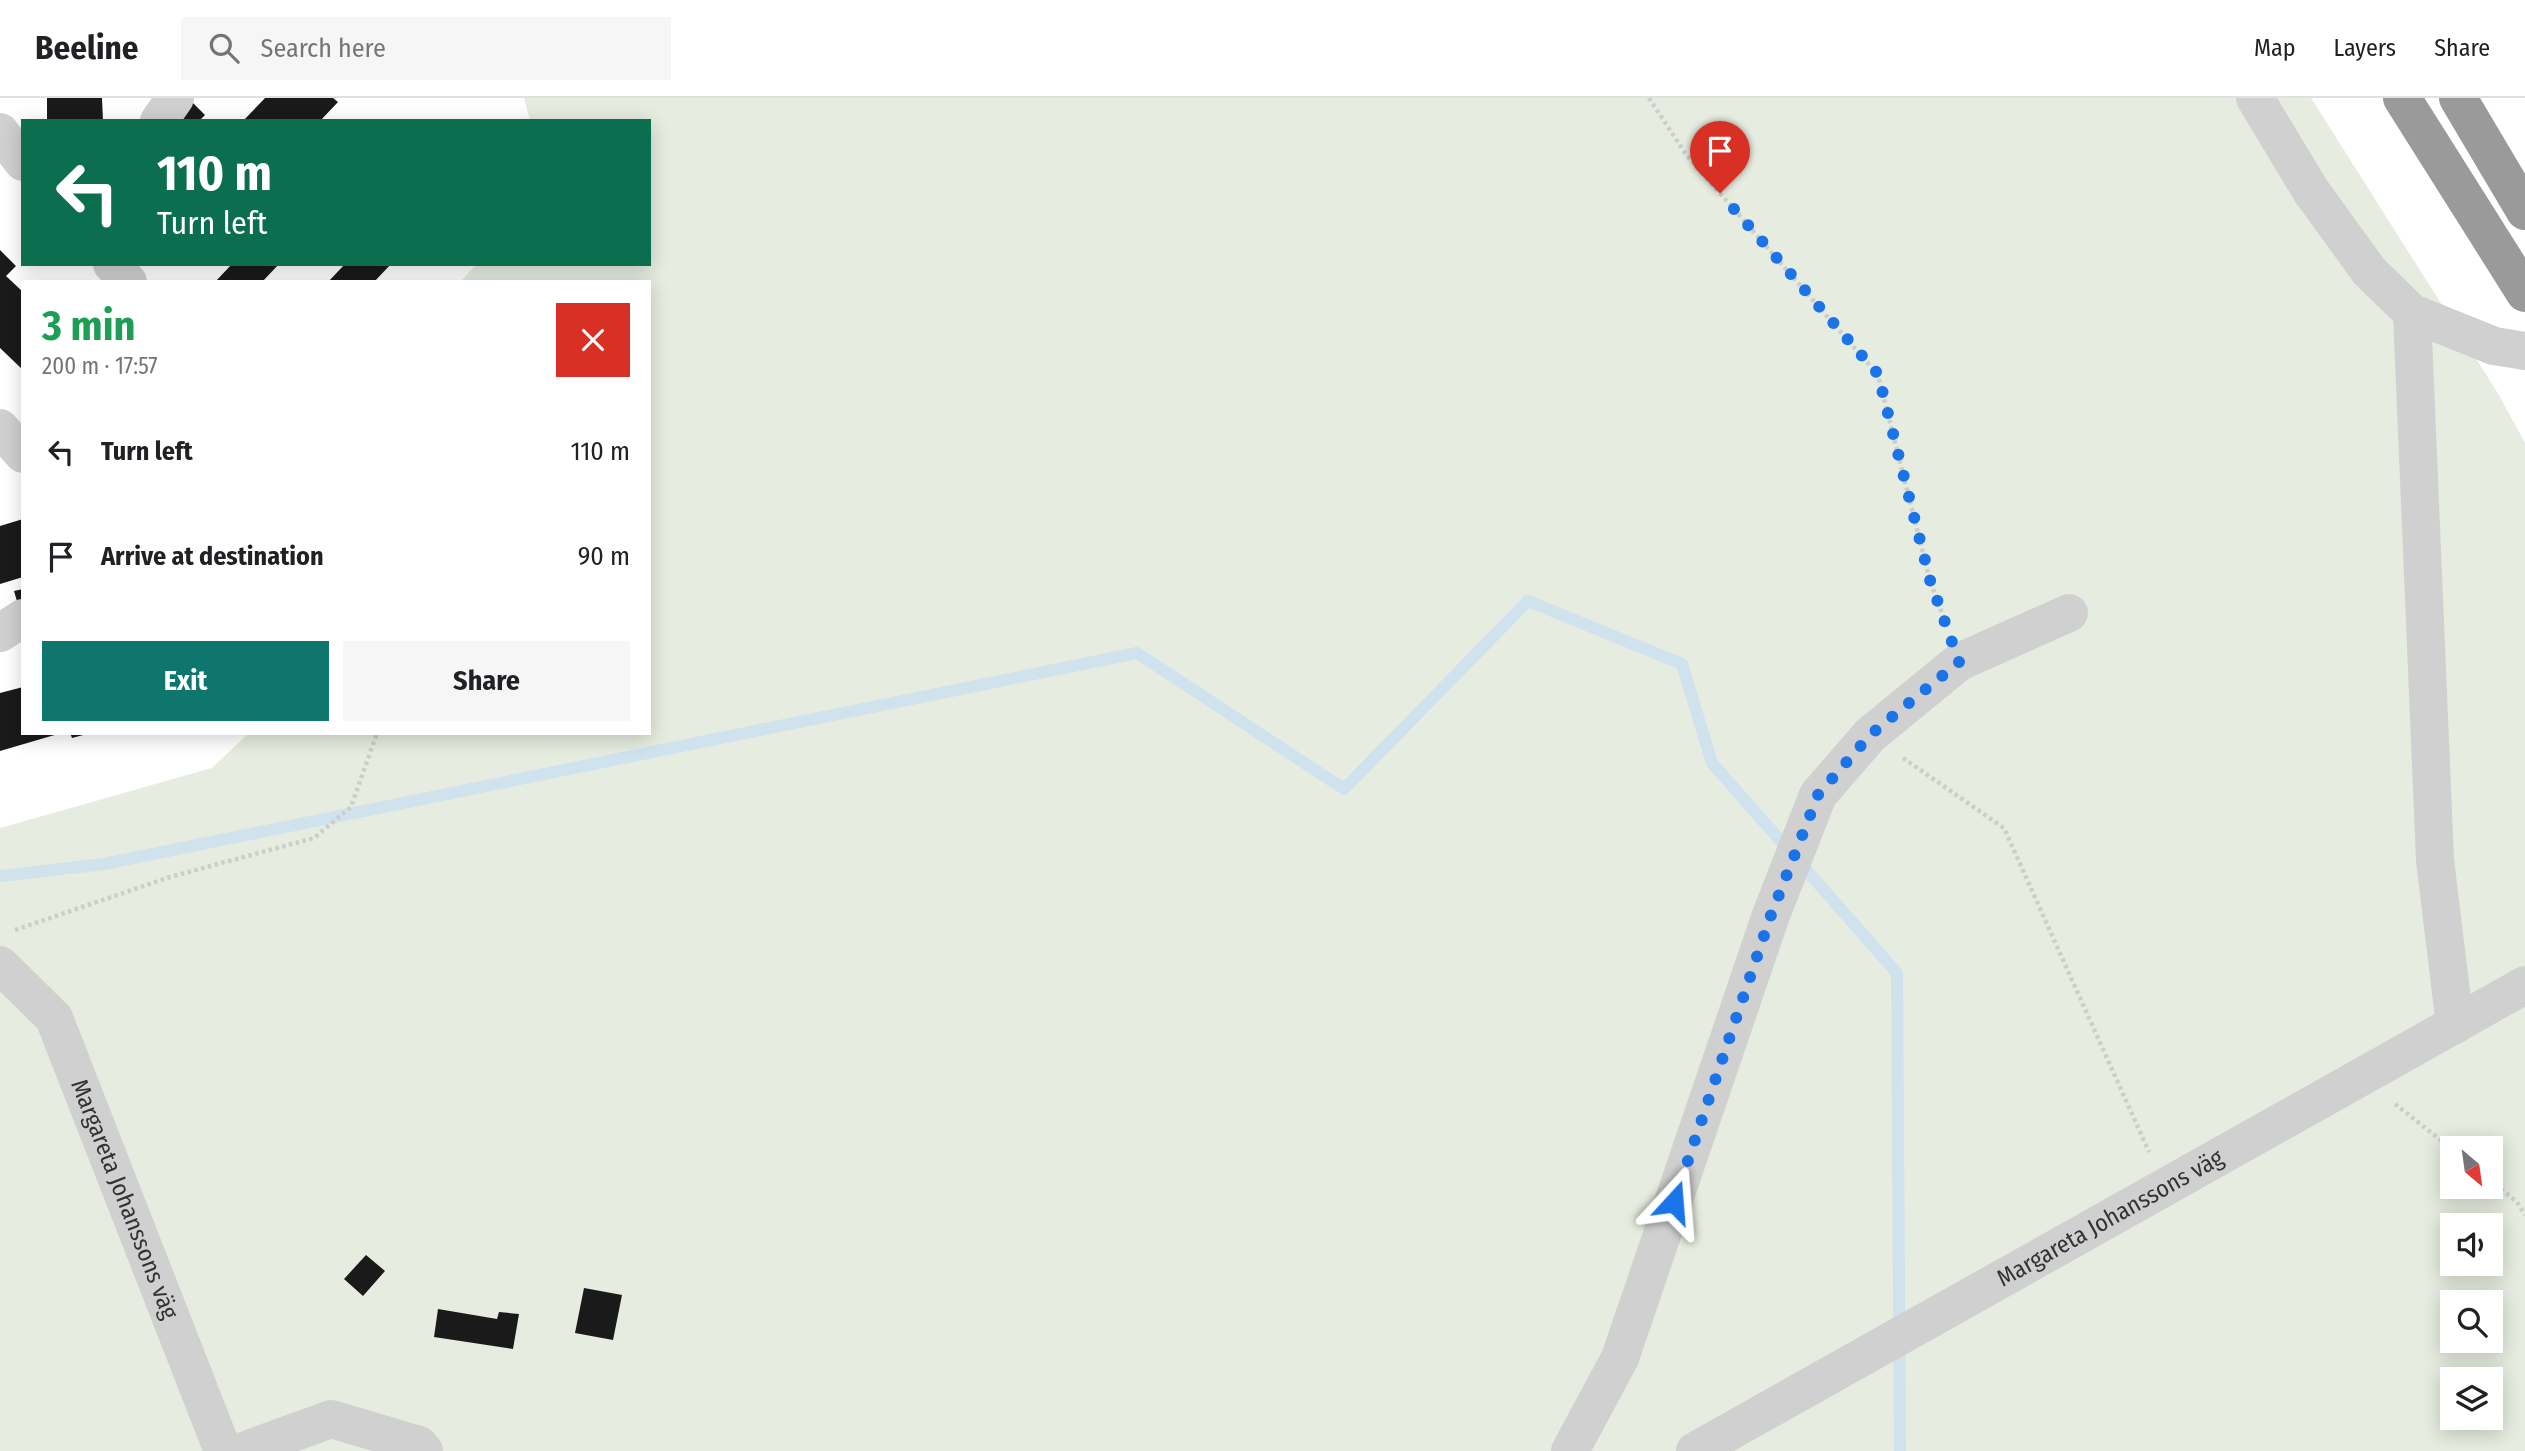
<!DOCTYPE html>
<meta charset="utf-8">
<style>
:root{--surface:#fff;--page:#f6f6f6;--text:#202124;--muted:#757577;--line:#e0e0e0;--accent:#0f766e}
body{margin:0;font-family:"Fira Sans Condensed",sans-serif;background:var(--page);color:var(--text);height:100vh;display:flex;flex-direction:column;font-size:26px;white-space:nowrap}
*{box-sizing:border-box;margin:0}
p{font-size:23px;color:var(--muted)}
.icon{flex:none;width:38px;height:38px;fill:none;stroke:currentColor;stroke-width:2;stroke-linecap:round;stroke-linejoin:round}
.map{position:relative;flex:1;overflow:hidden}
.panel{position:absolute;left:21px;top:182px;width:630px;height:455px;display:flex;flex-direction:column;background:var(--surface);border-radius:0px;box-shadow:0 4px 18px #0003}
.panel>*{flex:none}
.hud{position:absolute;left:21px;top:21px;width:630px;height:147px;border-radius:0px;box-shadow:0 4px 18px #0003;background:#0b6e4f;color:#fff;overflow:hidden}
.needle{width:46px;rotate:151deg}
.fabs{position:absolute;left:2440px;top:1038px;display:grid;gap:14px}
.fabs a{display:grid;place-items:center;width:63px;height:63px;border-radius:0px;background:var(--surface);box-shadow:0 4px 18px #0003;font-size:35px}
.pin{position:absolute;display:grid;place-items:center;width:60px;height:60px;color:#fff;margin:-72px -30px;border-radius:50% 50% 50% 0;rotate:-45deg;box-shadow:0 0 7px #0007}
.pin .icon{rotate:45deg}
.me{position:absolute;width:77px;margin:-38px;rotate:19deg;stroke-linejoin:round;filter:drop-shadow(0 0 5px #0008)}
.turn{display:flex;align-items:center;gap:24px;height:147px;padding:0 21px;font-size:32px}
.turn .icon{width:91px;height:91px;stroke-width:2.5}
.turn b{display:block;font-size:49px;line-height:60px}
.round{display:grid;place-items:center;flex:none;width:74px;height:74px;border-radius:0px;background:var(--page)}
.head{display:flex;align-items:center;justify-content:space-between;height:119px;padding:0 21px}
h1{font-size:42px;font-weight:700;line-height:52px;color:#1e9e55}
.cta{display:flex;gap:14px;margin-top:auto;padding:14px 21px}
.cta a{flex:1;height:80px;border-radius:0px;background:var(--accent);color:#fff;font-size:28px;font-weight:700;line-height:80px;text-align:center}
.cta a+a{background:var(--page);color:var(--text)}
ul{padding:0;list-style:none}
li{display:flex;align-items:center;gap:21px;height:105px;padding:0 21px}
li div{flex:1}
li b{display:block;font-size:26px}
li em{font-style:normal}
header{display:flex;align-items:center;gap:42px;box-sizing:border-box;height:98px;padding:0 35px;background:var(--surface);border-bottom:2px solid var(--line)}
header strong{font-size:33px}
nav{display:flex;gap:38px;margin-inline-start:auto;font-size:24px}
.search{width:490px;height:63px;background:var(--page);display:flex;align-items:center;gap:18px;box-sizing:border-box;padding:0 24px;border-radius:0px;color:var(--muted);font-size:26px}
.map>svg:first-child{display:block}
</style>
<header>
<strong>Beeline</strong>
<div class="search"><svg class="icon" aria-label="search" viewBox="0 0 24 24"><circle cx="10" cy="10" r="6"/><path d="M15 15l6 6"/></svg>Search here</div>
<nav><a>Map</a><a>Layers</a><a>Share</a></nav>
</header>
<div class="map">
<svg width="2525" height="1353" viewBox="0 0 2525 1353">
<rect width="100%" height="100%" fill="#fff"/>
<path fill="#e6ecdf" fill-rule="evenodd" d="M524,0H2311L2499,297L2525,345V1353H0V730L212,670L249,635H649V184H460L477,166H649V23H530ZM2452,1050H2490V1088H2452ZM2452,1127H2490V1166H2452ZM2452,1204H2490V1242H2452ZM2452,1281H2490V1320H2452Z"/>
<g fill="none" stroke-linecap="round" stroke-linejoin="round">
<path stroke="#cfe2ee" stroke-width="12" d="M0,778L104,766L1137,555L1344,691L1528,503L1682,566L1712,665L1897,875L1900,1353"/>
</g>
<path fill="#1a1a1a" d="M47,0H102L103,23H47Z
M188,0L205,17L199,23H183L175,14Z
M265,0H333L338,4L320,23H243Z
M0,152L16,168L6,178L23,194V272L0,250Z
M232,166H279L262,184H215Z
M345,166H391L374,184H328Z
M23,421V479L0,486V428Z
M23,491V509L19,510L14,493Z
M23,589V635L58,636L0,653V595Z
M70,635H87V636L72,640Z
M366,1157L385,1173L363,1198L344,1181Z
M584,1190L622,1197L613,1242L575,1235Z
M438,1211L497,1221L499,1214L519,1216L513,1251L434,1239Z"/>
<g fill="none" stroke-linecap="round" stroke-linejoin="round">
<path stroke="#cdcdcd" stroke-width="4.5" stroke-dasharray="3.5 3.5" stroke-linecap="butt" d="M1649,0L1685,55L1878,277L1930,483L1946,526
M1903,660L2004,730L2149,1054
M15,832L170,779L314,740L351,709L377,635
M2395,1006L2452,1051
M2490,1082L2517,1104L2525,1117"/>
<g stroke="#d0d0d0" stroke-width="38">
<path d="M2255,0L2311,93L2369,173L2412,215L2494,248L2525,253"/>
<path d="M159,23L175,0"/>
<path d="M0,34L23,64"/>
<path d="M112,166L128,184"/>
<path d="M2412,215L2435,762L2455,927"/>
<path d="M0,330L23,356"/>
<path d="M0,535L23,520"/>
<path id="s1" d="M0,867L54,920L223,1353"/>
<path d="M243,1353L331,1321L419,1347L424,1353"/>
<path d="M1570,1353L1620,1260L1771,817L1818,697L1870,637L1959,564L2069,515"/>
<path id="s2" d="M1695,1353L2525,887"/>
</g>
<path stroke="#9a9a9a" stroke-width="38" d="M2402,0L2525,195
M2458,0L2525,113"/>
</g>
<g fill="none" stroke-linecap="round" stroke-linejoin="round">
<path stroke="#1a73e8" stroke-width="12" stroke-dasharray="0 21.6" d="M1674,1104L1771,817L1818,697L1870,637L1959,564L1930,482L1878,276L1720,95"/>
</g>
<g text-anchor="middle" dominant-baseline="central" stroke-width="7" stroke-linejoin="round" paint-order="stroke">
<g font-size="24" fill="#333" stroke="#fff">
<text stroke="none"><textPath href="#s1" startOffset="270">Margareta Johanssons väg</textPath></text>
<text stroke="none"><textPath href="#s2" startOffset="476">Margareta Johanssons väg</textPath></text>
</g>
</g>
</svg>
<div class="fabs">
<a><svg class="needle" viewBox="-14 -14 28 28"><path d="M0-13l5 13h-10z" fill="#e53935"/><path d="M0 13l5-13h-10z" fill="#757577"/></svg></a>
<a><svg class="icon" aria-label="sound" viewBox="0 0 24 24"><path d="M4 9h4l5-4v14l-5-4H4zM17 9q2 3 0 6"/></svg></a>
<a><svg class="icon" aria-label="search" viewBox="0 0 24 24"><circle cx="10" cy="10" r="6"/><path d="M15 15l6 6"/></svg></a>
<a><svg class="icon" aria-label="layers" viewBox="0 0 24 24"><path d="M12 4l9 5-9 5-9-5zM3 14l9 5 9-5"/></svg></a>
</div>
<div class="pin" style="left:1720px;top:95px;background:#d93025"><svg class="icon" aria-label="arrive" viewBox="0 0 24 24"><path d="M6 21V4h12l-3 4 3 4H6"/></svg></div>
<svg class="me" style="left:1674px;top:1104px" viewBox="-20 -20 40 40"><path d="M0-17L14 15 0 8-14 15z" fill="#1a73e8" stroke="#fff" stroke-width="4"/></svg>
<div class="hud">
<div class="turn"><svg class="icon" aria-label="left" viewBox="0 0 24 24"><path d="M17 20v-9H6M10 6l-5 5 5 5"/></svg><div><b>110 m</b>Turn left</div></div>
</div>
<section class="panel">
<div class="head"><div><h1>3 min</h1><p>200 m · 17:57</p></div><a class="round" style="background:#d93025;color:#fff"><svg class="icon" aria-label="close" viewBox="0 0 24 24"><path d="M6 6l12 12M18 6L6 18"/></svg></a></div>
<ul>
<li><svg class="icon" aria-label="left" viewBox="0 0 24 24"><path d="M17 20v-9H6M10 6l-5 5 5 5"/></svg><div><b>Turn left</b></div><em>110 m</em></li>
<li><svg class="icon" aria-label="arrive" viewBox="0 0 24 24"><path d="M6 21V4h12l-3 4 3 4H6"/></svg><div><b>Arrive at destination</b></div><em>90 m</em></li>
</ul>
<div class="cta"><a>Exit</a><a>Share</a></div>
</section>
</div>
